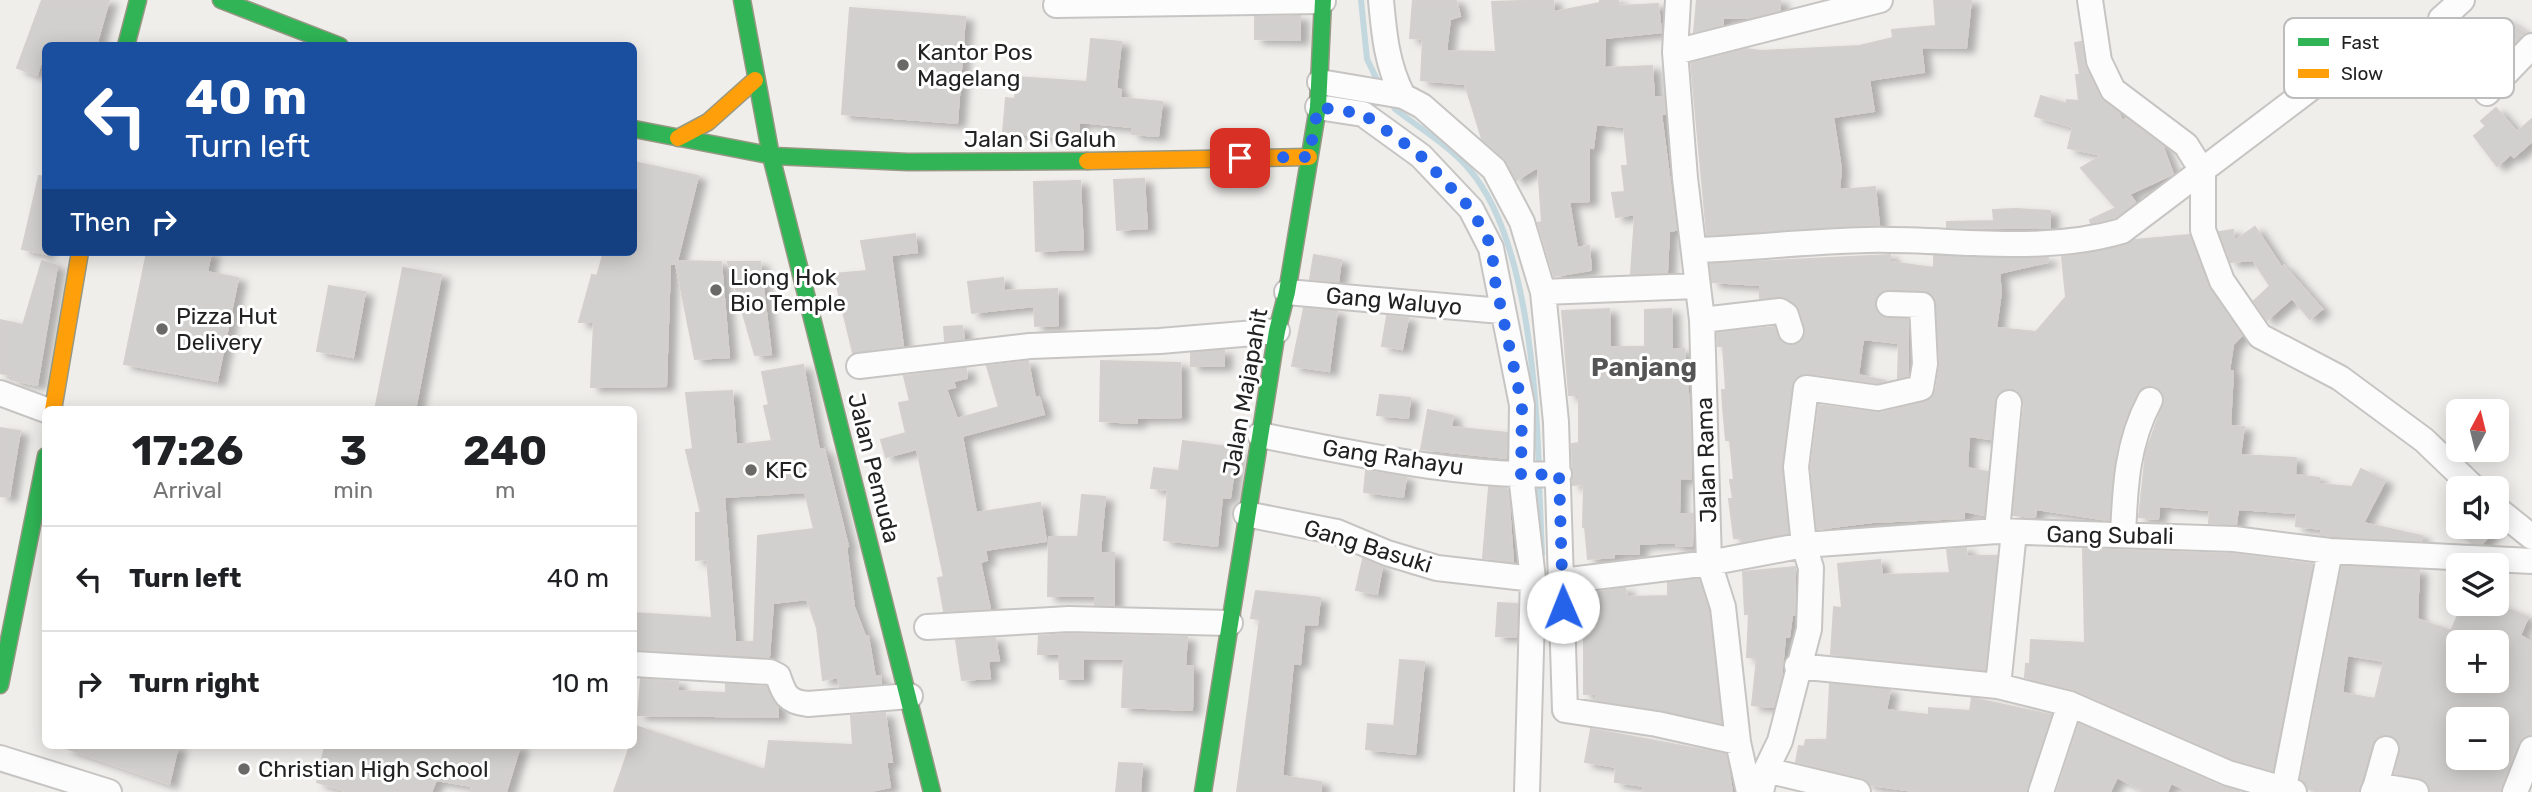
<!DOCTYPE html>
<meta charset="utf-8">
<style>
:root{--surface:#fff;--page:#f6f6f6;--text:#202124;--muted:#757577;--line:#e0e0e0}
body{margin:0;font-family:Rubik,sans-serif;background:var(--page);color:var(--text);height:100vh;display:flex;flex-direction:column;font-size:26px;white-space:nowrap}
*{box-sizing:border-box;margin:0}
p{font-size:23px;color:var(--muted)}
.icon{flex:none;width:38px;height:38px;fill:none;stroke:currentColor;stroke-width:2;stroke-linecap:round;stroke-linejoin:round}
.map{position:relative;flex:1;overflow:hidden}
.sheet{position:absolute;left:42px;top:406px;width:595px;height:343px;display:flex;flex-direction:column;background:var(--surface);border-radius:10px;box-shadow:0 4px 18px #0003}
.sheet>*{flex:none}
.banner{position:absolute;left:42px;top:42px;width:595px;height:214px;border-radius:10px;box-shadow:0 4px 18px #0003;background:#1a4fa0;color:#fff;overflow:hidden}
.needle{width:46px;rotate:7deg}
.fabs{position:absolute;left:2446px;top:399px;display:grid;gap:14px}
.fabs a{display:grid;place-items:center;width:63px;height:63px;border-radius:10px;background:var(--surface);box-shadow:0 4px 18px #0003;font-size:35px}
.pin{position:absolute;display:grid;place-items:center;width:60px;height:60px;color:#fff;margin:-30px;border-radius:14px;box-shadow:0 4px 10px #0006}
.me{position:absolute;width:77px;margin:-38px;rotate:359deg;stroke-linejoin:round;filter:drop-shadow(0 0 5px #0008)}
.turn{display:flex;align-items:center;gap:24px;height:147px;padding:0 28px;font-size:32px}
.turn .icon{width:91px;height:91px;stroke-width:2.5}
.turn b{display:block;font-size:49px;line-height:60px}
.then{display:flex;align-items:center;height:66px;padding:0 28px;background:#0003;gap:14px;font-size:26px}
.eta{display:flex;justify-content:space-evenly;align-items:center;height:119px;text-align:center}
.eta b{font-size:42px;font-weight:700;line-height:49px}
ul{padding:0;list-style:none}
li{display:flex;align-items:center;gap:21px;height:105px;padding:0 28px;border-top:2px solid var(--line)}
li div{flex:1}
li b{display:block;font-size:26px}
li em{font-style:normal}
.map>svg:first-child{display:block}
</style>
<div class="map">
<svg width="2532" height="792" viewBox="0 0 2532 792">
<defs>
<filter id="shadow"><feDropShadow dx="8" dy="4.5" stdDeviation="3.5" flood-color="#0004"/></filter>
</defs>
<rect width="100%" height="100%" fill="#f0eeeb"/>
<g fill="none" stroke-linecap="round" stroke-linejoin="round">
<path stroke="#c3d7de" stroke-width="6" d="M1361,0L1367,59L1380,86
M1390,101L1395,109C1419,128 1450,146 1469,169C1526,235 1536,384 1539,470
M1539,481L1542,554"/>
</g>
<path fill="#d2d0ce" stroke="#d3d0cd" stroke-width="2" fill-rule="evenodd" filter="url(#shadow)" d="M42,0H109L96,46H46L37,75L17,68Z
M1413,0H1456L1460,16L1450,19L1446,51L1496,52L1492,2L1553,0L1554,12L1600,3V0H1618L1619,6L1658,4L1661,32L1605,38L1604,68L1652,66L1654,97H1664L1665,114H1661L1676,230L1669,231L1667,272L1631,274L1635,214L1616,217L1612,193L1625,192L1622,166H1628L1624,127L1596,124L1593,148L1589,147V201L1569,202L1577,248L1589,246L1591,270L1554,276L1538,223L1542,222L1538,167L1516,180L1504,158L1482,139L1465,84L1421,80L1423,39L1410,38Z
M1697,0H1780V10L1748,18H1723V25L1694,32Z
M1934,0H1971L1966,48L1921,47L1924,72L1869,80L1874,111L1833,117L1841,169L1839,190L1875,187L1879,225L1707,235L1691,63L1746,49L1761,51L1859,46L1880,41L1893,38L1892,30L1936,26Z
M850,8L965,17L957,123L842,114Z
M1300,16V40L1255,39V17Z
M2504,19L2525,33L2508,50L2491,37Z
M1091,39L1121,42L1116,89L1121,90L1120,98L1162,102L1158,136L1132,134V127L1079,122L1078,139L1003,132L1006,98L1015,99L1017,77L1087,82Z
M2081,42L2085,67L2100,97L2118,112L2122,121L2127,119L2162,145L2173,174L2129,194L2135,202L2116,217L2091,223L2090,220L2116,208L2081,168L2102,155L2068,148L2073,127L2035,116L2041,96L2066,104L2067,100L2079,101L2076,75H2080L2075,43Z
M2496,108L2517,132L2532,119V141L2514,157L2511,154L2497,166L2474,136L2486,126L2481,121Z
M634,162L698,176L677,261L721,262L729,357L695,359L676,264H670L666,386L591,387L594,322H579L592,275L597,276L604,252H634Z
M39,176L46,177V254L22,249Z
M1144,179L1147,228L1117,230L1114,180Z
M1080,181L1083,249L1036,251L1034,182Z
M2016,209L2050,211V228L1947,227V222L1994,221L1993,210Z
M2255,227L2282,268L2284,266L2322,309L2310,319L2292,298L2267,320L2254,301L2270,286L2253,260L2231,262L2219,232L2233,230L2234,241Z
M915,234L917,252L891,255L903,346L853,353L834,274L867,271L861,241Z
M2189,235L2208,286L2242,335L2233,344L2229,371H2233L2230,426L2244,427L2240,455L2296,458L2295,475L2319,478V484L2352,487L2361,469L2385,481L2363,523L2422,536V541L2321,535V529L2296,526L2297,513L2238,509L2236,524L2209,523L2210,510L2159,506L2158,519L2139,517L2146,452L2165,399L2162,391L2149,385L2137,394L2122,428L2114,464L2109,520L2036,509L2035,517L2013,515L2024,404L2018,391L2010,388L1997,395L1991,439L1969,436L1967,468L1988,472L1984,515L1964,511V518L1872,522L1817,529L1811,467L1819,405L1881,413L1925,402L1936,390L1940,363L1935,298L1923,290L1889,289L1877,296L1874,304L1882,317L1908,319V376L1898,378L1899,343L1863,339L1858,375L1886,381L1877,383L1808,373L1795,378L1781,465L1788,533L1742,542V538H1734L1729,499H1733L1730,480H1734L1730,440H1726L1723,407L1722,390H1726L1723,346H1718L1717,333L1774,327L1781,342L1795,345L1802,341L1805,327L1800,310L1788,299L1760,298V285L1712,282L1710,264L1890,255V262L1934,268V256L2048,258V262L1999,273L2001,292L1996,328L2036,332L2066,297L2062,257L2125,245L2135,240Z
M147,252H211L207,272L238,278L217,381L124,364Z
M1314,255L1341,260L1338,282L1310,279Z
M42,261L57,266L37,385L13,380V376L0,373V320L23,325Z
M728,262H760L771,354L755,355Z
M403,268L441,275L415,410H375Z
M1003,278L1004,291L1057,289L1058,325L1035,326L1034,306L972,313L968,282Z
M329,286L365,292L353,357L317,351Z
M1304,308L1337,311L1329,371L1292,366Z
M1609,309L1610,347H1645V310L1671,309L1672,350L1684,349L1690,414L1691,479L1680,478L1679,514H1693L1692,546H1676V542L1639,544V554H1614V557L1588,559L1585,527H1583L1584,484L1573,485L1572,444L1579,443V395H1569L1562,311Z
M1387,316L1408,318L1402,349L1382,346Z
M962,326L964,339L945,341L944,327Z
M1224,350V366H1191V353Z
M1028,361L1035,398L1039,397L1044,414L962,436L976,513L1040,503L1046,541L985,550L987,560L980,562L990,609L944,611L938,578L944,577L917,449L886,457L881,440L906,433L899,403L910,401L904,376L966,368L967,378L953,381L955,387L946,389L957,419L999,407L987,366Z
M1101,361L1180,363L1181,417L1137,418V423L1100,421Z
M803,365L819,450L824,449L848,546L846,547L854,607L865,636H868L875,677L881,676V683L840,687L838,677L823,680L817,628L807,599L773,603L769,657L634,649V613L712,618L707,559L696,560V513H701L686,450L693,449L686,393L732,391L736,445L772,441L764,406L769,405L762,372ZM805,492L814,529L758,536L754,642H735L724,497Z
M1380,395L1410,398L1408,418L1377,415Z
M1428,410L1453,416L1451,427L1507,433L1506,458L1421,449Z
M0,428L20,431L9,497L0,496Z
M1183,441L1237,448L1230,498L1222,497L1217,546L1164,540L1168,490L1151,488L1154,468L1179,471Z
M1366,471L1406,477L1403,497L1364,492Z
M1489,487L1506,488L1508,491L1513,562L1483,558Z
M1082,495L1105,497L1100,553H1114V605H1095V596H1048L1049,537H1078Z
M2452,527H2496L2482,544L2472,543Z
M1966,548L1967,556H1997L1985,670L1831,654L1834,607L1842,608L1838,564L1880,560L1882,575L1950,573L1947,550Z
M2083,549L2233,554L2312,564L2272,770L2233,759L2076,690L2025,677L2026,664H2030L2031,640L2085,643Z
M1363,559L1382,567L1377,594L1356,590Z
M2342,566L2419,570L2417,619L2451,631L2463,604H2496L2528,617L2520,635L2532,643V734L2523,737L2518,744L2500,792H2431L2425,780L2395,773L2400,746L2389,735H2382L2372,744L2358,792H2317L2309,789L2301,779ZM2468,633L2489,642H2497V681H2459V642H2467ZM2347,655L2384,661L2375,699L2342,693ZM2459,719H2497V758H2459Z
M1795,567V615H1792L1789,637H1785L1781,679L1773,707L1752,705L1757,658L1747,657L1749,614H1745L1743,572Z
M1699,579L1708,610L1721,723L1596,700L1597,694H1584V631L1594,630L1587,594L1625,588L1627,597L1668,596V583Z
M1256,591L1320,598L1317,625L1304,624L1300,664L1293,663L1282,776L1321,782V792H1237L1260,619L1251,618Z
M1498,603L1517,604L1516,637L1496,636Z
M1069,634L1187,637L1185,666L1193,667L1192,710L1122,707L1124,659L1083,658V679H1060L1059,654H1038L1039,636Z
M995,638L999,660L988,661L990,678L962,680L956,640Z
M1400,660L1424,662L1415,754L1366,749L1368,724L1394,726Z
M641,679L678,682L677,691L726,693V684L766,687L778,708V717L638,715Z
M1830,684L1890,690L1886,710L1929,715V708L1970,711L1972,698L2051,715L2027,792H1922L1871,785L1861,778L1796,762L1799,746L1804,747L1806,740H1827Z
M885,713L892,762H886L890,787L866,792H614L630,746H634L636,726L765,770L769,741L853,745L851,716Z
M2079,724L2222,787L2240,792H2192L2171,783L2167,792H2147L2117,777L2110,792H2057Z
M1591,729L1726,754L1732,792H1643L1644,786L1615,782L1616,767L1585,762Z
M66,746H178L169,784L66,748Z
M325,746H520L506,792H471L472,786L436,780L431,792H349L317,782Z
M1119,763L1142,764L1140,792H1116Z"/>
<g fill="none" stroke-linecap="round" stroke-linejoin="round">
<g stroke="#c6c5c3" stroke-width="28">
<path id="street" d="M1381,0C1384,34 1387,66 1403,96
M1678,0L1675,52L1685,178L1702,320L1709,563L1723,607L1738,742L1749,792
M2090,0L2099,61L2113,90L2186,145L2203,172V230L2222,281L2260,336L2340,378L2424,440L2474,488
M1056,5L1323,1
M2441,19L2462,0
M1675,52L1880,0
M1320,82L1403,96L1422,106L1494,169L1522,222L1543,292L1556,422L1565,710L1657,724L1738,742
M2487,93L2532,46
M1318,107L1363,114L1421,156L1471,209L1491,248L1522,405L1521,475L1533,579L1527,792
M1696,250C1753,248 1810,241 1867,240C1951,238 2040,255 2122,231L2311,88
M1287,292L1501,311
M1543,292L1697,286
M1702,320L1780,311L1786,315L1791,331
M859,366L1030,346L1160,341L1277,331
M0,393L46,410
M1260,435C1354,453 1463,478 1559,474
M2497,509L2532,537
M1246,514L1337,532L1387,553L1437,568L1533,579
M1997,531L2009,403
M2123,535C2125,487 2127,443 2150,400
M1562,581L1709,563L1804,545L1997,531L2234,539L2330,551L2532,561
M927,627L1069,619L1230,623
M634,664L770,672L778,676C784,694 787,702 808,704L910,696
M1797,666L1998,686L2070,704L2228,773L2294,792
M1998,686L2014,532
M0,758L109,792
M1766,770L1858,792
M2376,785L2386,749
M2284,788L2330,551
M1761,792L1766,770L1780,741L1809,629L1811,568L1804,545L1796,467L1806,388L1878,398L1921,388L1925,364L1922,305L1889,304
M2041,792L2070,704
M2373,792L2376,785L2416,792
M2515,792L2532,749"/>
</g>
<g stroke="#969884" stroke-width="19">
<path id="fast" d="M221,0L340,46
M742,0L771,156L932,792
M126,46L138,0
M634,129L774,156L908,162L1087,161
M0,685L46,456
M1203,792L1277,331L1287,292L1318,107L1323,0"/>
</g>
<g stroke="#969884" stroke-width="19">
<path id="slow" d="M678,138L708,122L755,80
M1087,161L1309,157
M53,410L80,252"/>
</g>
<use href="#street" stroke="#fdfcfc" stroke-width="24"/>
<use href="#fast" stroke="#30b455" stroke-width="16"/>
<use href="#slow" stroke="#ff9f0a" stroke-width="16"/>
</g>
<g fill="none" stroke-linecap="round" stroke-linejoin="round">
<path stroke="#2563eb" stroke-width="12" stroke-dasharray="0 21.6" d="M1240,158L1309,157L1318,107L1363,114L1400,140L1421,156L1471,209L1482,228L1492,248L1494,276L1522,405L1521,475L1559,474L1563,607"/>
</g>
<g fill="#6a6968" stroke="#fff" stroke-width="2.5">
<circle cx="903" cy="65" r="7"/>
<circle cx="716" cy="290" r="7"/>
<circle cx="162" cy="329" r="7"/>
<circle cx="751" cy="470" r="7"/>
<circle cx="244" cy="769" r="7"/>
</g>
<g text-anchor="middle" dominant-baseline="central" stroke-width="6" stroke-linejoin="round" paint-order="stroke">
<g font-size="23" fill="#222" stroke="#fff" text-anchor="start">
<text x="917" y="52">Kantor Pos<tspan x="917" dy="26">Magelang</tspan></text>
<text x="730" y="277">Liong Hok<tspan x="730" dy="26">Bio Temple</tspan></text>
<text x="176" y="316">Pizza Hut<tspan x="176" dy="26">Delivery</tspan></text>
<text x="765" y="470">KFC</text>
<text x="258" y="769">Christian High School</text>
</g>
<g font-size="23" fill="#222" stroke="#fff">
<text x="1040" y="139">Jalan Si Galuh</text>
<text transform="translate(1394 301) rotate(5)">Gang Waluyo</text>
<text transform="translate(1245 392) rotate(-80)">Jalan Majapahit</text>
<text transform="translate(1393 457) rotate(8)">Gang Rahayu</text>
<text transform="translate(1706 460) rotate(-92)">Jalan Rama</text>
<text transform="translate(874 468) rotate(76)">Jalan Pemuda</text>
<text transform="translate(2110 535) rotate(1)">Gang Subali</text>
<text transform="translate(1368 546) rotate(17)">Gang Basuki</text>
</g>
<g font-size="26" font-weight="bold" fill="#555" stroke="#fff">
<text x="1644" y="367">Panjang</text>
</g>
</g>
<rect x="2284" y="18" width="230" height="80" rx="10" fill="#fff" stroke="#bdbdbd" stroke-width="2"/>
<rect x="2298" y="38" width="31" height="8" fill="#30b455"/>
<rect x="2298" y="69" width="31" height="9" fill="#ff9f0a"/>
<g font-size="19" fill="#222">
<text x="2341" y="49">Fast</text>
<text x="2341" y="80">Slow</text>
</g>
</svg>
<div class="fabs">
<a><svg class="needle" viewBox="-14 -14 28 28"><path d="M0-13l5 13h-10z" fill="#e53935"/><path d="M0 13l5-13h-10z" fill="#757577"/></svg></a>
<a><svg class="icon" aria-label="sound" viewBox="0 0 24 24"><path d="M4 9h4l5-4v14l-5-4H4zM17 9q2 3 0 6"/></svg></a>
<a><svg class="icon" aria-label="layers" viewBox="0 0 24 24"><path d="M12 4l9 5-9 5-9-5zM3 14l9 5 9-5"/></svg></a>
<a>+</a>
<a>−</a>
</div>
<div class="pin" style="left:1240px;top:158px;background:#d93025"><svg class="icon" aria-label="arrive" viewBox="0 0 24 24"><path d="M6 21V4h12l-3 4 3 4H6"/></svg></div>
<svg class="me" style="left:1563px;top:607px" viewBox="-20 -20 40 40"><circle r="19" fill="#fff"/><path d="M0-13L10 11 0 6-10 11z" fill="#2563eb"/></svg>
<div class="banner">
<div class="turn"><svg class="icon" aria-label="left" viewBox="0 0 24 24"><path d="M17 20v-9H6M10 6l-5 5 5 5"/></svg><div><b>40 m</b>Turn left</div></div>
<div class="then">Then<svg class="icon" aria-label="right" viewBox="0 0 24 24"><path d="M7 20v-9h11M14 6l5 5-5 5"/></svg></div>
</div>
<section class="sheet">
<div class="eta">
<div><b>17:26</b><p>Arrival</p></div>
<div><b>3</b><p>min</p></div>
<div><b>240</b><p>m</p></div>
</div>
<ul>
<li><svg class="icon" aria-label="left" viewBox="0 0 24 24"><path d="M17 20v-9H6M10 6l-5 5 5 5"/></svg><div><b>Turn left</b></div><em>40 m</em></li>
<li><svg class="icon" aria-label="right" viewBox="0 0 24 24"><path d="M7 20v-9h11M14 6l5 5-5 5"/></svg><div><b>Turn right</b></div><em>10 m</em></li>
</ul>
</section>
</div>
